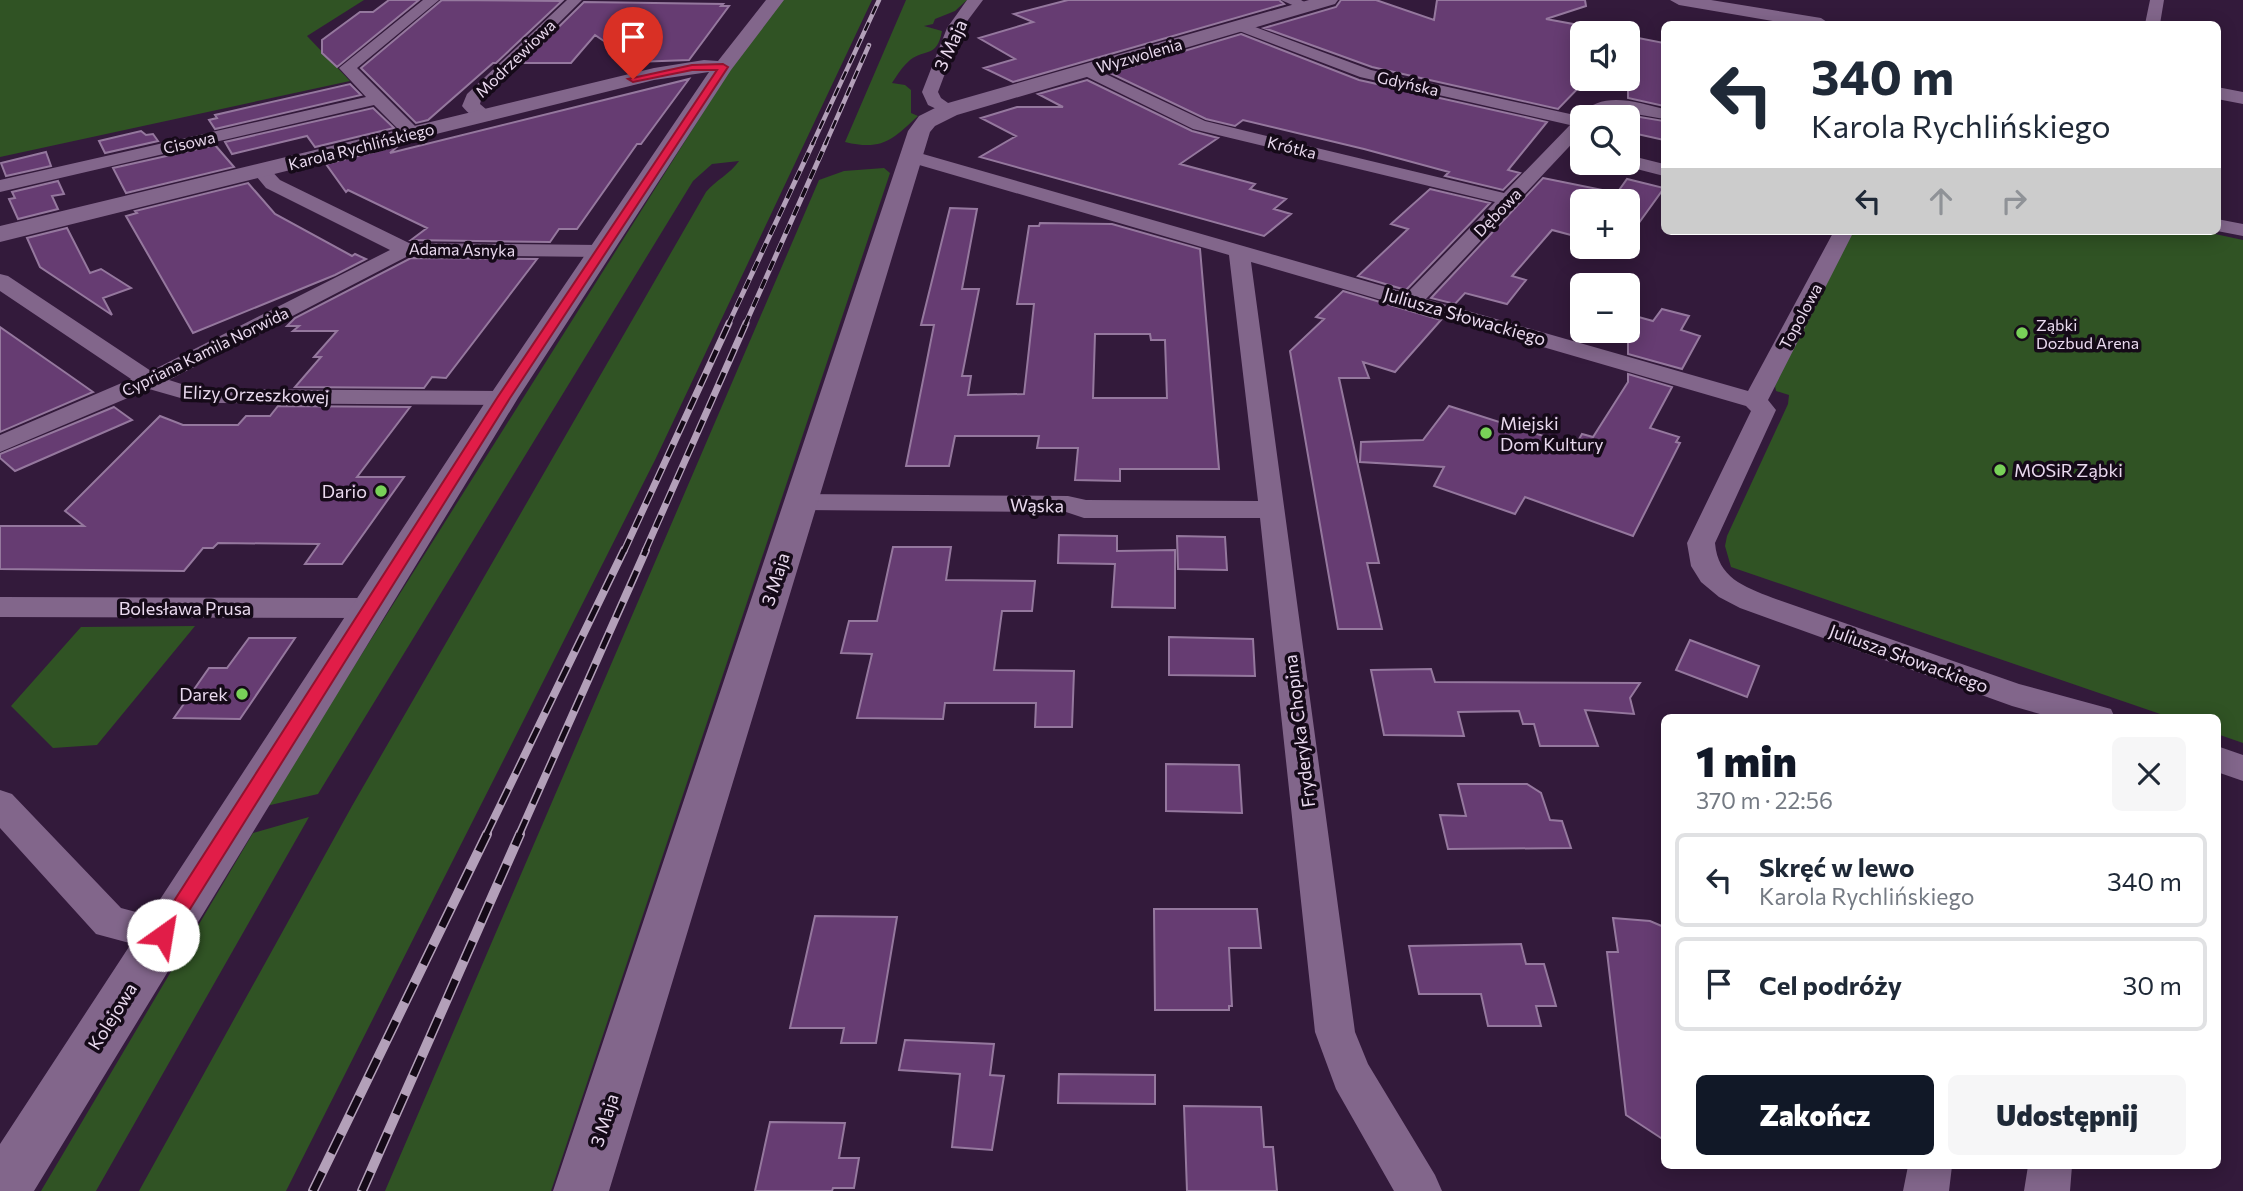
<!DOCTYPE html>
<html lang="pl">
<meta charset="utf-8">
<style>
:root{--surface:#fff;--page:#f6f6f7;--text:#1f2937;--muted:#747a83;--line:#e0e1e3;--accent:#111827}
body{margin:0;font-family:Commissioner,sans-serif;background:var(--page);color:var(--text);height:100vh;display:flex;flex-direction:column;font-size:26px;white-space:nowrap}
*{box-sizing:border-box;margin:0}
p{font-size:23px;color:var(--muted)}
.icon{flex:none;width:38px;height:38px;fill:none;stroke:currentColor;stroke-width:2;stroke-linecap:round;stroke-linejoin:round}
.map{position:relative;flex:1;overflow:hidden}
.details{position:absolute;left:1661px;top:714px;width:560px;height:455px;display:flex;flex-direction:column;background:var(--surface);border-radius:10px;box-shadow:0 4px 18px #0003}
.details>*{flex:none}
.guide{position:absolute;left:1661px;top:21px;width:560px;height:214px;border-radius:10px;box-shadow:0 4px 18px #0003;background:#fff;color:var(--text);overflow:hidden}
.controls{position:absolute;left:1570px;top:21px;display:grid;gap:14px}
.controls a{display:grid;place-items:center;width:70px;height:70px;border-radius:10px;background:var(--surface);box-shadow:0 4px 18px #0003;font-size:35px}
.pin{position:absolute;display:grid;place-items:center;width:60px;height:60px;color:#fff;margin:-72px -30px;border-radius:50% 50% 50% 0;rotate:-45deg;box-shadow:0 0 7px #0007}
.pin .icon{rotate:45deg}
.me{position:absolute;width:77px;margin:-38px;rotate:32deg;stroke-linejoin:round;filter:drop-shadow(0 0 5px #0008)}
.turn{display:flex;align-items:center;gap:24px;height:147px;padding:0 35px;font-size:32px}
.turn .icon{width:91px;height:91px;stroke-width:2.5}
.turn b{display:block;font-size:49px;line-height:60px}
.lanes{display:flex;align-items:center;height:66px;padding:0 35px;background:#0003;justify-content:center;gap:35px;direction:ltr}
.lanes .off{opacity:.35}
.round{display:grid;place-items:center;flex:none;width:74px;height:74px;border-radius:10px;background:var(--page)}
.overview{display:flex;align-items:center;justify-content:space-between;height:119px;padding:0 35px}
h1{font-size:42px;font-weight:800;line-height:52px;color:var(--accent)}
.cta{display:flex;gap:14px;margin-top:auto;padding:14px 35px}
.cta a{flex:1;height:80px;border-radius:10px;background:var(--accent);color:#fff;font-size:28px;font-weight:800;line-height:80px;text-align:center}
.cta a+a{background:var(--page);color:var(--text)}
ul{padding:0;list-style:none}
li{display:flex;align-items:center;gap:21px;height:94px;margin:0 14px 10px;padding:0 21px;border:4px solid var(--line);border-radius:10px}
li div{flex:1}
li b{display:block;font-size:26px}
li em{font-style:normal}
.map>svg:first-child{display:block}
</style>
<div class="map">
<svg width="2243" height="1191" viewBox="0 0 2243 1191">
<rect width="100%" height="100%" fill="#331a3b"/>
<path fill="#305324" d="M0,0H364L307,36L350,81L0,157Z
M782,0H872L656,458L286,1191H139L352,806L706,192C716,180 730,174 739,161L712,164L693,181L318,794L266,806L728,73Z
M906,0H967L955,11L935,19L933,24L924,26L942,31C937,58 926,48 910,60C903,66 897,75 892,83L905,85L911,90V113L918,116C892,140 882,151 845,142Z
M884,168L890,173L551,1191H385L819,180L844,171Z
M1850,231H2201L2243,240V743L2217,734V718L2169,717L1731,567L1725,546L1727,536L1788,404L1789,395L1776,391L1775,386Z
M195,626L97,745L53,748L11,706L81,627Z
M309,817L96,1191H41L253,833Z"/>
<path fill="#663c72" stroke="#95789e" stroke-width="2" fill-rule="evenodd" d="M389,0H419L337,67L322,53V40L360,12H373Z
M442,0L562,1L496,63H493L428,120L416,123L361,68Z
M1068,0H1279L1284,4L1013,82L984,68L1015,59L979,38L1033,22L1014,14Z
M1341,0H1376L1434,20L1437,0H1585L1586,6L1546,19L1606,30L1604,32L1611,33H1582V79H1587L1558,109L1372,67L1264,28L1336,7Z
M584,2L723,4L721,6H729L689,60L635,62L595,35L571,63H522Z
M1241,34L1359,80L1547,122L1508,170L1520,173L1503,190L1445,176L1449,172L1364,149L1243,120L1235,126L1206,119L1110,73Z
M1628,36L1664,43V106L1628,98V85L1596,79H1628Z
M689,79L641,144H637L577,229H559L550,242L411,240L427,228L348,190L346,192L326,164L398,146L390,153Z
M1087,80L1192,131L1218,138L1180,164L1255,184L1250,189L1286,199L1274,209L1291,214L1264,236L980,157L1016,136L981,118L1017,107H1063L1038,94Z
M350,84L361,95L215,129L209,120L217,118L215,115Z
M373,108L394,128L315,147L307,136L232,154L225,142Z
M1628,115L1664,121V140L1628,132Z
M141,131L146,135L153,134L158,141L105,153L99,141Z
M215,145L234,167L126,193L113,168Z
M46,152L51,166L6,176L1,163Z
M1543,178L1617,193L1627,179L1664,188L1628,238V201H1582V238L1552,230L1512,276L1526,280L1507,304L1465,293L1455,304L1431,298Z
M58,181L64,194L52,196L58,209L18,219L9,199L15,198L12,192Z
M248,183L275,214L352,256L355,254L366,259L335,275L193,333L126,216L137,213L135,211Z
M1430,189L1490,203L1406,290L1358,276L1408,229L1391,224Z
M950,208L977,209L962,289H979L962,376H971L968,395L1024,394L1034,304H1017L1029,226H1039L1040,223L1112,224L1200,249L1219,469H1120V481L1075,480L1078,448H1037L1039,436H955L949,466H906L934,325H921ZM1095,334H1150L1151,340H1165L1167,398H1093Z
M67,228L90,273L101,269L131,288L103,298L112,315L40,267L27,238Z
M411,258L537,259L446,378L432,377L424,388L295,387L321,357H314L337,331H293L299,326H287L295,318Z
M1343,291L1441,320L1395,372L1363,362L1369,378H1339L1379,563H1367L1382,629H1338L1290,351L1324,319L1316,317Z
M1662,309L1689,316L1681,330L1700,336L1682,369L1628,354V314L1653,321Z
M0,327L66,373L93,392L0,432Z
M1628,374L1672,387L1650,428L1679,437L1676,442L1680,443L1633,536L1525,497L1515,514L1434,486L1444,467L1360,462L1361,442L1423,440L1449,406L1575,446L1582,434L1593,437L1628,382Z
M278,406L410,407L357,477H404L342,564H305L319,544L218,543L213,548H203L184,571L0,569V526H84L65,511L160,416L183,425H238L246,416H270Z
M114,407L132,420L15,471L0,458V454Z
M1059,535L1117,536V551L1175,550V608L1112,607L1115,564L1058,563Z
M1177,536L1225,537L1227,570L1178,569Z
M893,547H951L946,580L1035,581L1032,611H1002L994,670L1074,671L1072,727H1035L1036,703H945L943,719L857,718L872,654L841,653L849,621H877Z
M1169,637L1253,639L1255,676L1169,675Z
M249,638H295L240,719L174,718L209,668H227Z
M1690,640L1759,666L1747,697L1676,670Z
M1431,669L1435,682L1640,683L1630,698L1634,714L1585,710L1598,746H1540L1534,724H1523L1519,711L1458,712L1464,736L1384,735L1371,670Z
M1166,764L1239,765L1242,813L1166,811Z
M1458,784H1527L1541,793L1550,820L1562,821L1571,848L1448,849L1440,815L1466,816Z
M1154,909H1257L1261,948H1229L1232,1006H1229V1010H1155Z
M815,916L897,917L876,1043H841L844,1028H790Z
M1613,918L1650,921L1664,927V1140L1626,1115L1607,952H1618Z
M1521,944L1526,964H1544L1556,1006H1536L1541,1026H1488L1481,994H1419L1409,946Z
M905,1040L994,1044L990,1075L1004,1076L992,1150L952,1147L960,1074L899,1070Z
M1059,1074L1155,1075V1104L1058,1103Z
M1184,1106L1261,1107L1264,1147H1273L1277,1191H1187Z
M770,1122L845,1123L839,1158H859L854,1188H833L832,1191H755Z"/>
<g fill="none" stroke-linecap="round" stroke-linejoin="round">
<path fill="#82668b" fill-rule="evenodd" d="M423,0H439L357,68L419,130L422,134L419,138H407L374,105L0,192V180L366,97L339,68Z
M567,0H582L481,100L480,104L494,116L491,120C480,123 469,115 462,106L467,94Z
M967,0H983L962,28L938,92L941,98L958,110L949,115L928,105L922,92L947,28Z
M1281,0H1301L1313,7L1306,11Z
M2150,0H2164L2160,24H2145Z
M1239,21L1371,70L1579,116C1602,90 1635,102 1664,109V119L1613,110L1597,117H1582V133L1426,299L1748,391L1834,231H1854L1768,400L1776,410L1715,543C1718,578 1743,586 1773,598L2019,684L2111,709L2115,718H2054L2012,706L1740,608L1719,597L1701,582L1691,566L1687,543L1751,411L1746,406L1251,262L1355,1032L1368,1064L1435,1175L1442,1191H1394L1336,1089L1315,1032L1260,518H1084L1066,512L800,510L790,508L786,502L790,496L800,494L1068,496L1086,500L1258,501L1229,255L902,160L900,156L902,152H916L1407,293L1495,202L1193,129L1079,73L1077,70L1079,67H1091L1205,121L1504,193L1570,125L1360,77L1234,29L1231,26Z
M1628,155L1664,164V176L1621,165L1620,163H1628Z
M261,165L268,167L280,180L409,243L600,245L607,247L610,251L607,255L600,257L410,255L169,380L191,387L220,389L503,391L512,393L515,398L512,403L503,405L220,403L191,401L149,389L0,452V435L131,379L0,291V274L8,276L151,371L390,250L266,188L252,171Z
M2217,219L2243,224V236L2217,231Z
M0,597L369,598L380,601L384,608L380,615L369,618L0,617Z
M2217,746L2243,755V781L2217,772Z
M0,790L12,794L121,908L177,923L182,935L177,947L163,952L96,934L0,828Z
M1908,1166H1952L1949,1191H1903Z
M2028,1166H2072L2070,1191H2024Z"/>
<path fill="#82668b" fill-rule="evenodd" d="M766,0H784L731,70L518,398L34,1191H0V1144L488,398L709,72L654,80L0,242V226L654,68L704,60L718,61Z
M1309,0H1338L1335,4L957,115L935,126L930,132L609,1191H553L908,131L919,116L941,105Z
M1670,0H1711L1821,18L1830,24H1791L1679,5Z
M2217,87L2243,92V104L2217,99Z"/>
<g stroke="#b3a0b9" stroke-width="4.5">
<path id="rail-far4" d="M812,145L879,0
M825,145L869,45"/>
</g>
<g stroke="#b3a0b9" stroke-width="5">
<path id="rail-far3" d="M728,325L813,143
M745,325L826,143"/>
</g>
<g stroke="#b3a0b9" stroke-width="7">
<path id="rail-far2" d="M624,551L729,323
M645,551L746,323"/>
</g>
<g stroke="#b3a0b9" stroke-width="8">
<path id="rail-far1" d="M486,835L624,550
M519,835L646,550"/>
</g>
<g stroke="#b3a0b9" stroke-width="10">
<path id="rail" d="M313,1191L487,834
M362,1191L520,834"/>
</g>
<use href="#rail-far4" stroke="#150a18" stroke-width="2.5" stroke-dasharray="9" stroke-linecap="butt"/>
<use href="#rail-far3" stroke="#150a18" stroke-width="3.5" stroke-dasharray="10" stroke-linecap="butt"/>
<use href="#rail-far2" stroke="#150a18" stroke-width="4.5" stroke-dasharray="13" stroke-linecap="butt"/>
<use href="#rail-far1" stroke="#150a18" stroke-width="5" stroke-dasharray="17" stroke-linecap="butt"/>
<use href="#rail" stroke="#150a18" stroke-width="7" stroke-dasharray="21" stroke-linecap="butt"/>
</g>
<path fill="#e11d48" stroke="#92132f" stroke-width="2" d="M723,64L728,67L510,398L170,941L163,944L156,941L153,935L156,929L497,398L717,70H692L633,82L628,79L692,65Z"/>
<g fill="#78d158" stroke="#150a18" stroke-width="2.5">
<circle cx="2022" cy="333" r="7"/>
<circle cx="1486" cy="433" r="7"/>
<circle cx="2000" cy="470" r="7"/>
<circle cx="381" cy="491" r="7"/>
<circle cx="242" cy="694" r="7"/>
</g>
<g text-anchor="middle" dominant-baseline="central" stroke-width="7" stroke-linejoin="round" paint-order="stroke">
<g font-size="16" fill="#eadaef" stroke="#150a18">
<text transform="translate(1139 55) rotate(-16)">Wyzwolenia</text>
<text transform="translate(515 58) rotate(-44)">Modrzewiowa</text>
<text transform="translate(1408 83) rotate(13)">Gdyńska</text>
<text transform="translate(189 142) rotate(-13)">Cisowa</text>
<text transform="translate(361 146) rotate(-14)">Karola Rychlińskiego</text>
<text transform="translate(1292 147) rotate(14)">Krótka</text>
<text transform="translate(1497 212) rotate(-46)">Dębowa</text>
<text transform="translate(462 249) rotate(1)">Adama Asnyka</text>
<text transform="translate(1800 316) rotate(-62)">Topolowa</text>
<text transform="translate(205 351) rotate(-26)">Cypriana Kamila Norwida</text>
</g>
<g font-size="16" fill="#eadaef" stroke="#150a18" text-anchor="start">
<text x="2036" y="324">Ząbki<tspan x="2036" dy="18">Dozbud Arena</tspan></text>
</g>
<g font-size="18" fill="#eadaef" stroke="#150a18">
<text transform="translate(950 45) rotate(-65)">3 Maja</text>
<text transform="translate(1465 316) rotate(16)">Juliusza Słowackiego</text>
<text transform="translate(256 394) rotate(2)">Elizy Orzeszkowej</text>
<text transform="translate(1037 505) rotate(1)">Wąska</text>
<text transform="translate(775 579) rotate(-72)">3 Maja</text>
<text x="185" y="608">Bolesława Prusa</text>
<text transform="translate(1909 658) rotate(20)">Juliusza Słowackiego</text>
<text transform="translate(1299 731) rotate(-97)">Fryderyka Chopina</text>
<text transform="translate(112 1016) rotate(-58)">Kolejowa</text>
<text transform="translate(604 1120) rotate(-72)">3 Maja</text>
</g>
<g font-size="18" fill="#eadaef" stroke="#150a18" text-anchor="start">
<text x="1500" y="423">Miejski<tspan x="1500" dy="21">Dom Kultury</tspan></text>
<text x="2014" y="470">MOSiR Ząbki</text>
<text x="367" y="491" text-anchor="end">Dario</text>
<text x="228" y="694" text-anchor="end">Darek</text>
</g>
</g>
</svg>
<div class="controls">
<a><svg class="icon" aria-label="sound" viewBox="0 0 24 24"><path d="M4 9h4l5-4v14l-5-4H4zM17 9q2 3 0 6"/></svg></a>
<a><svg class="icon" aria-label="search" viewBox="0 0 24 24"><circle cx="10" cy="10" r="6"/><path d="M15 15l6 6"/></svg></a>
<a>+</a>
<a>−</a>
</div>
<div class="pin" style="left:633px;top:79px;background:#d93025"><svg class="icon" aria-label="arrive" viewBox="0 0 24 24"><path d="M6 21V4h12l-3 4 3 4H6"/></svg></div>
<svg class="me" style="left:163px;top:935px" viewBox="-20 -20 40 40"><circle r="19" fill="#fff"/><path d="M0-13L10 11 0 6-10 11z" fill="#e11d48"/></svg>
<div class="guide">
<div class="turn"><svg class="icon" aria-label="left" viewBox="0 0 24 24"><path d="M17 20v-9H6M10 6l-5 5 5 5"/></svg><div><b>340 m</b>Karola Rychlińskiego</div></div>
<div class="lanes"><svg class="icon" aria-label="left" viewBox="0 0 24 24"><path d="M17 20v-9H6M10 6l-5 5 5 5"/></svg><svg class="icon off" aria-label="ahead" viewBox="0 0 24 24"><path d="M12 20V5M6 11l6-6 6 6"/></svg><svg class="icon off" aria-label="right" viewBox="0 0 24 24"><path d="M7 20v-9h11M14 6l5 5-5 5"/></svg></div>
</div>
<section class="details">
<div class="overview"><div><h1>1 min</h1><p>370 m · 22:56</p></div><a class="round"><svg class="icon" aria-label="close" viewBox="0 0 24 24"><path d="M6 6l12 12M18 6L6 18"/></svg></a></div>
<ul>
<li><svg class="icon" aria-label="left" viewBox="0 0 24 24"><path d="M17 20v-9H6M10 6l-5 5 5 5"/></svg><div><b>Skręć w lewo</b><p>Karola Rychlińskiego</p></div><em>340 m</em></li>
<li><svg class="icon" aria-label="arrive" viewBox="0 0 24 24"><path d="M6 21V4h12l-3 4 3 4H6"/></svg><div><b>Cel podróży</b></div><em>30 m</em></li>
</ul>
<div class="cta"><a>Zakończ</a><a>Udostępnij</a></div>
</section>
</div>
